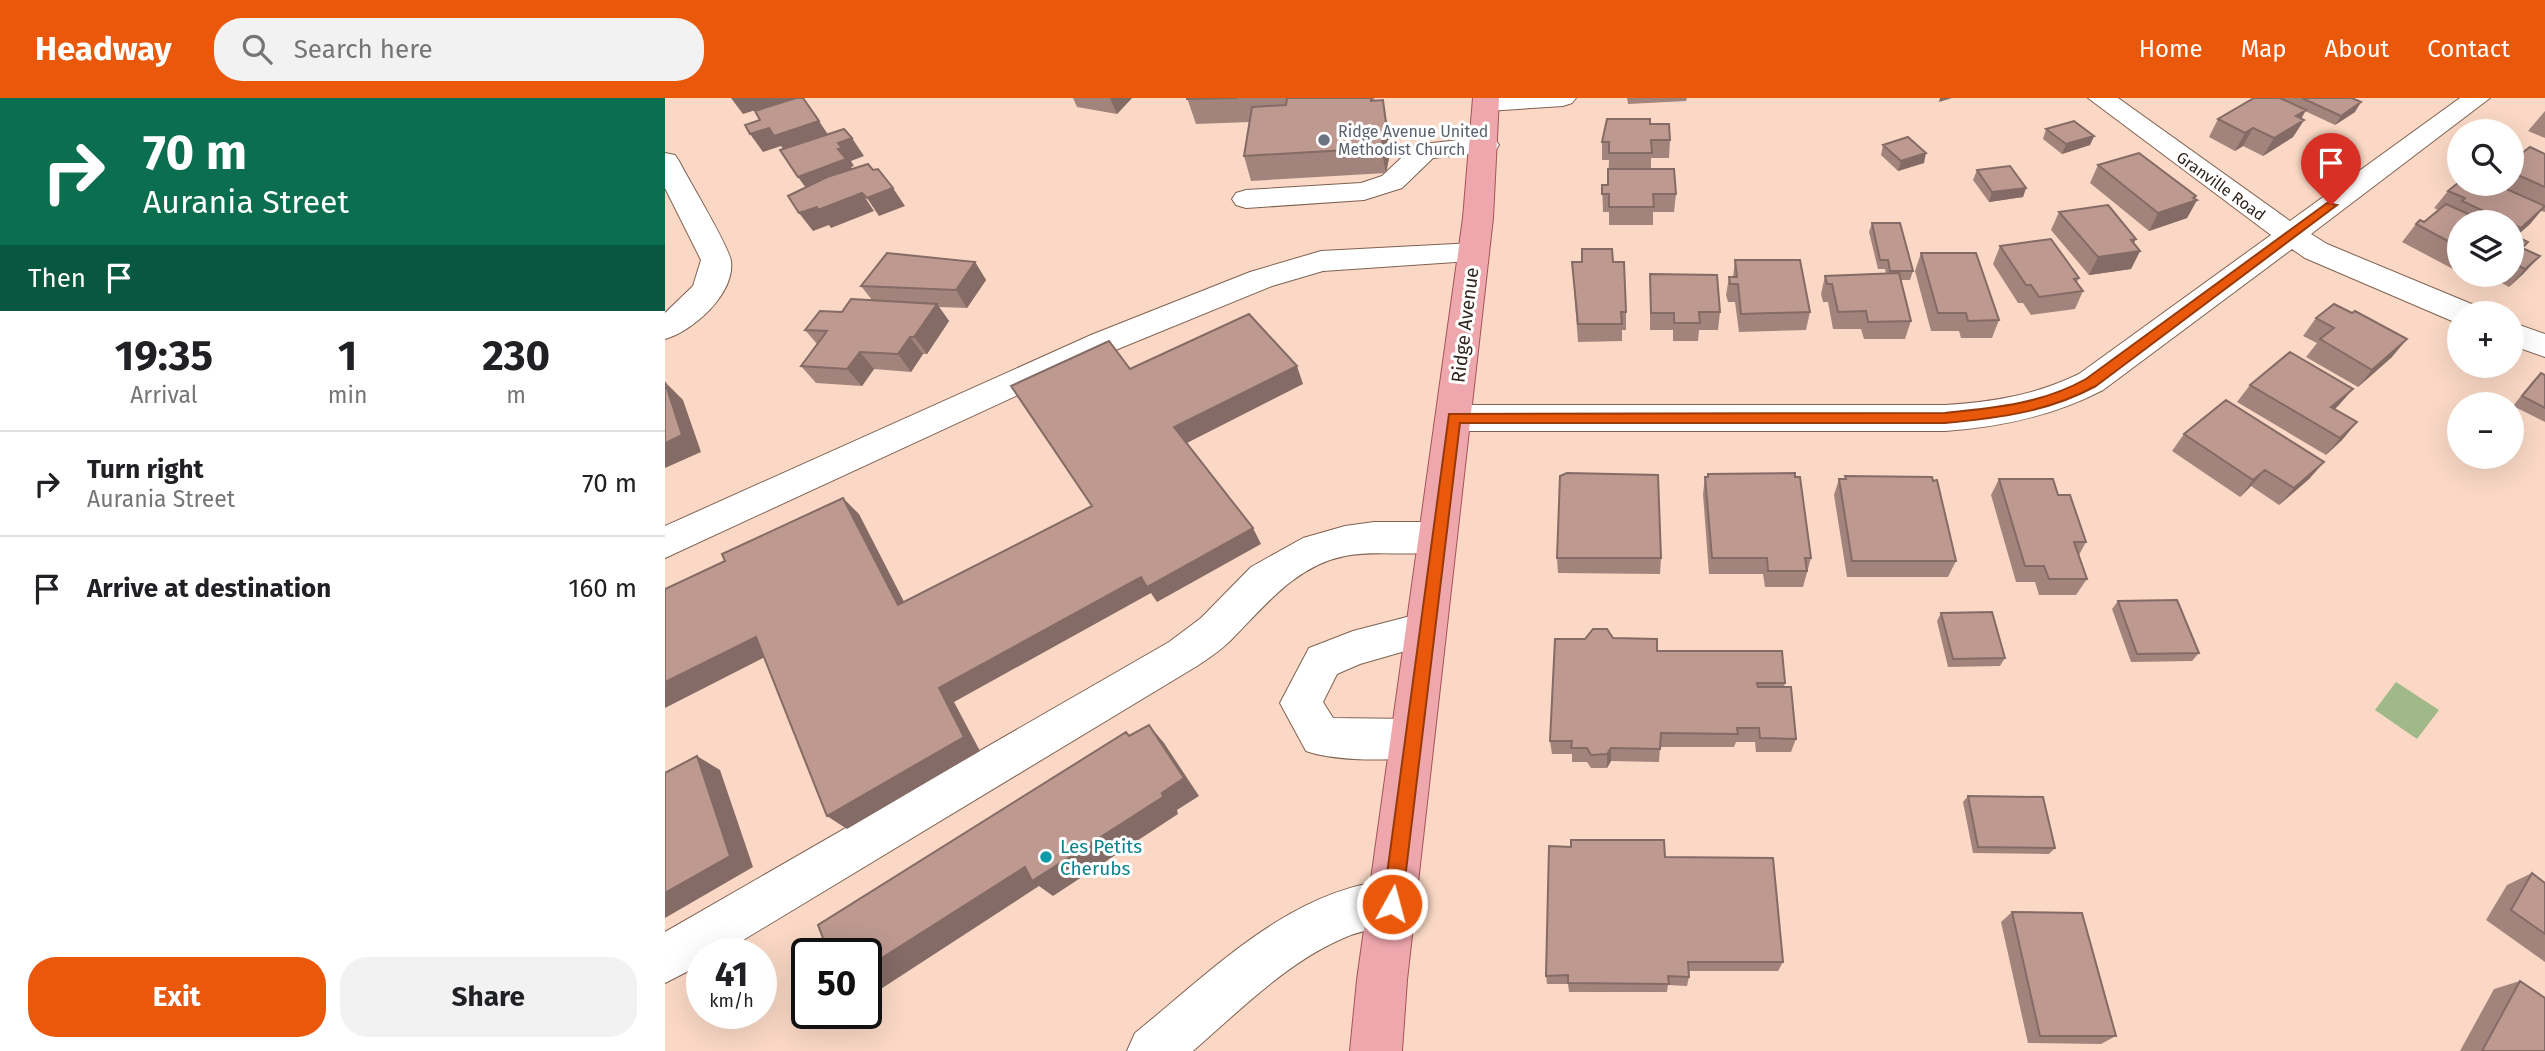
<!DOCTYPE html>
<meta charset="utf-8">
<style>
:root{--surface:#fff;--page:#f2f2f2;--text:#202124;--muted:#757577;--line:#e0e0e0;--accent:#ea580c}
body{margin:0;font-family:"Fira Sans",sans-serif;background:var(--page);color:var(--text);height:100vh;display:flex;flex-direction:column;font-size:26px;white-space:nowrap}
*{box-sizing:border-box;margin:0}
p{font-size:23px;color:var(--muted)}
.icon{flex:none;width:38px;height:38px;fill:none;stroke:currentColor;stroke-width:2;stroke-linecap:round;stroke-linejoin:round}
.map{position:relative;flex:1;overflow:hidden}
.side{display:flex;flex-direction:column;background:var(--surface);width:665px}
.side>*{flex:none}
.hud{background:#0b6e4f;color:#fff;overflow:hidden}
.controls{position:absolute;left:1782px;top:21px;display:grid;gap:14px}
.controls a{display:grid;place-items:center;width:77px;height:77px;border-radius:50%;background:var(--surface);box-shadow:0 7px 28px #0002;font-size:35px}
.speed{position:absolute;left:21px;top:840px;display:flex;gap:14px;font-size:35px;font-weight:700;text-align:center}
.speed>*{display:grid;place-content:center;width:91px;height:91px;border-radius:50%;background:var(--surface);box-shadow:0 7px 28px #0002;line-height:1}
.speed small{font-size:18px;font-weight:400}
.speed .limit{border:4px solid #111;border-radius:10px;background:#fff;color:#111}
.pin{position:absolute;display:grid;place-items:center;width:60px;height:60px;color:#fff;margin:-72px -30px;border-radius:50% 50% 50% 0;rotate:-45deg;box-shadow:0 0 7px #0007}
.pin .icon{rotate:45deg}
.me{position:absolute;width:77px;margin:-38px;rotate:7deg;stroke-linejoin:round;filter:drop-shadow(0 0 5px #0008)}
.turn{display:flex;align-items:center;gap:24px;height:147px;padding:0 28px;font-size:32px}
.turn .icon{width:91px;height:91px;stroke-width:2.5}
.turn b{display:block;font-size:49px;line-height:60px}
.then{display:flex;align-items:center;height:66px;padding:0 28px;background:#0003;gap:14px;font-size:26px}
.eta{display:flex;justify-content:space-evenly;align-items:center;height:119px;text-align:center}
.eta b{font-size:42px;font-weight:700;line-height:49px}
.cta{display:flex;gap:14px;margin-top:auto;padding:14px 28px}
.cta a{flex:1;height:80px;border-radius:28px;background:var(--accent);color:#fff;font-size:28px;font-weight:700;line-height:80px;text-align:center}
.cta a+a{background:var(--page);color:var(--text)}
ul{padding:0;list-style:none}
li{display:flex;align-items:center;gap:21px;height:105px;padding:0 28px;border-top:2px solid var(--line)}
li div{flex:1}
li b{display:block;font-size:26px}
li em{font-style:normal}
header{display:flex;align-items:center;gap:42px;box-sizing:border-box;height:98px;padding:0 35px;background:var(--accent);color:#fff}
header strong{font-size:33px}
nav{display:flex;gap:38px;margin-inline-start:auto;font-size:24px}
.search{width:490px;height:63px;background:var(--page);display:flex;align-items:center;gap:18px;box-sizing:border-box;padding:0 24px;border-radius:28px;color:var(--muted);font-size:26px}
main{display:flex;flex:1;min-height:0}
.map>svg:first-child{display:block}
</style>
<header>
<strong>Headway</strong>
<div class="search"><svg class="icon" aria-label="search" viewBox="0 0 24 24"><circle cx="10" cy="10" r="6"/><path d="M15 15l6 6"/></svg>Search here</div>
<nav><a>Home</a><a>Map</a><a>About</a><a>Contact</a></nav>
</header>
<main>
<section class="side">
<div class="hud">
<div class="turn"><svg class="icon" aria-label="right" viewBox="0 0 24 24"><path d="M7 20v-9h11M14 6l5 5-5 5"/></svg><div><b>70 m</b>Aurania Street</div></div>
<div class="then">Then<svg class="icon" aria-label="arrive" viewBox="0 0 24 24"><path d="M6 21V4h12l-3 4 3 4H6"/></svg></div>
</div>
<div class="eta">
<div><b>19:35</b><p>Arrival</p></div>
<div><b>1</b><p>min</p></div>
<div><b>230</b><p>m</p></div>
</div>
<ul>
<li><svg class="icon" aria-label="right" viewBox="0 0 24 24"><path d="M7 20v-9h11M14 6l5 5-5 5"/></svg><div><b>Turn right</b><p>Aurania Street</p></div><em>70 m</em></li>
<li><svg class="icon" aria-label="arrive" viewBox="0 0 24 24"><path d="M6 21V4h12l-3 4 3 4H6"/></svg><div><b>Arrive at destination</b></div><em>160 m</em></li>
</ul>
<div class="cta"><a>Exit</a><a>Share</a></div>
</section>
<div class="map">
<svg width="1880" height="953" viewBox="0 0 1880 953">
<rect width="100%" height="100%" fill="#fad8c5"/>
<path fill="#a1b888" d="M1731,584L1774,612L1752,641L1710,612Z"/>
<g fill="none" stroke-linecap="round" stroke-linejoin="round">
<g stroke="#7f6251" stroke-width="2">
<path id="minor" d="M812,0H911L907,5L898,8L822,13L813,11L809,5Z
M1423,0H1453L1625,123L1795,0H1825L1646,136L1662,146L1809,207L1814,215H1794V224L1787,223L1640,160L1627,151L1438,292C1388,318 1336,329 1280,333H789L777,329L772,320L777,311L789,307H1280C1328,304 1371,297 1414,276L1606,137Z
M820,39L830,41L834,47L830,53L768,60L737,90L699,102L581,110L571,107L567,101L571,95L581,92L696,85L717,78L750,47Z
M0,55L10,57L14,63C23,81 64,148 66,163C70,196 28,233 0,241V215L28,188L36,162L0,90Z
M809,145L820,148L824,155L820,162L658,173L607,188L448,253L0,460V428L426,237L585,174L656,153Z
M1846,224L1880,236V259L1846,247Z
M709,424H773L786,428L792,439L786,450C753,461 715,451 680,458C630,468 600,508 566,542C556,552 544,560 532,568L55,856H37V866L0,885V834L504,544L536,520L586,469L638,440L680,428Z
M761,514L775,519L781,531L775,543L695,566L672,576L658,604L668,620L748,621L763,627L769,641L763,655C735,665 669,663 641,653L615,605L644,550L688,533Z
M727,782L744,789L751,806L744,823C723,831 701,830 681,839C623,863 574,913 528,953H462L470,935C546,874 625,791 727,782Z"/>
</g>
<g stroke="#a45458" stroke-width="2">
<path id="major" d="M808,0H834L828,120L742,882L737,953H685L692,882L798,120Z"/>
</g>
<use href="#minor" fill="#fff" fill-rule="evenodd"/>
<use href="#major" fill="#eea7ad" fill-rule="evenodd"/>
</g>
<path fill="#a3847c" d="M408,0H467L452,16L412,9Z
M522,0H709L723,26L726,50L721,75L586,83L579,58L585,24L531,26Z
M962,0H1022L1021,3L963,6Z
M1589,0H1687L1690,14L1670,27L1640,13L1636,20L1639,22L1628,39L1598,58L1578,48L1570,53L1544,39L1553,21Z
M1880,13V40L1863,33Z
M985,26L1005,42L1004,60H986V71L1011,96L1009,114H988V127H944V114H938L937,87H943L944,62H937V44Z
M1381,31L1429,38L1425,47L1397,56L1378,41Z
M1218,47L1259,65L1233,73L1216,57Z
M1846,50L1857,55L1880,56V114L1876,113L1865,126L1851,138L1858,150L1875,158L1858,176L1844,189L1827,180L1822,185L1805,177H1846V124H1794V171L1790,169L1788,171L1737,144L1751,126L1759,124L1773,112L1769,110L1783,93L1794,86H1846Z
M1433,67L1532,102L1522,120L1484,133L1425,85Z
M1312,72L1361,90L1358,99L1324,104L1308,82Z
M1394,114L1469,145L1475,153L1466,171L1424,177L1386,132Z
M1207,125L1248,173L1245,182H1236L1246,223L1240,241H1199L1196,231H1168L1163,204H1158L1156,196L1160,178L1221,175L1220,171H1213L1204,134Z
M1335,148L1414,180L1412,184L1418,193L1410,211L1366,217L1358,205H1353L1328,166Z
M1256,155L1334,222L1327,240H1296L1294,233H1266L1250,173Z
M1070,162L1145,214L1141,232L1074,234L1070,204H1063L1061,197L1064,179H1068Z
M310,164L321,182L302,210L274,209L284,223L262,256H258L246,274L209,271L197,288L151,285L136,268L152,246L140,232L177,214L207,202L196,188Z
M907,164H948L961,214V232H957V243L913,244Z
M985,176L1055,214L1053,232H1034L1033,243H1008V232H985Z
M1687,215L1727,259L1693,289L1641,259L1652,245L1638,238L1651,220Z
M1876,275L1880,277V324L1848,308L1867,284Z
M1585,287L1688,291L1670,311L1692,324L1677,342L1661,357L1572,304Z
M1519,336L1659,364L1644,381L1614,407L1586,388L1575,399L1507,353Z
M1180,378L1291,463L1283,479H1182L1169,397L1174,381H1180Z
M1040,379H1130L1146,460L1138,489H1100L1098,476H1044L1038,396Z
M1334,381L1393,397L1421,444L1414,457L1422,481L1411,497H1374L1370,484H1351L1326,397Z
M892,460H996L995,476L893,475Z
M1453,503L1534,555L1527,563L1466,564L1447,511Z
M1276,515L1340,560L1335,568L1283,569L1272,523Z
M948,540L1120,585L1119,589L1131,641L1126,654H1091L1090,644H1071L1069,649H995L994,664L946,663L942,670H926L922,664H907V656H887L885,643L920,541Z
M1303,698L1390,750L1384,756L1308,755L1298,704Z
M1000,759L1118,864L1113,873H1024V879L1022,888L1003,887L1002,894H904L903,886H882L881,878Z
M1867,775L1880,785V864L1821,822L1842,787Z
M1347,814L1451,938L1436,946L1363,945L1336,824Z
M1855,883L1880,953H1795L1829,891Z"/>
<path fill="#846b65" d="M66,0H136L99,18L94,11L78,16Z
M445,0H467L452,16Z
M1275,0H1287L1274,4Z
M718,2L726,50L721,75L716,50Z
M1696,4L1690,14L1670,27L1676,18Z
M1641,12L1634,25L1639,22L1628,39L1598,58L1609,40L1631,18Z
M154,23L166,41L122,56L116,48L98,54L85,36L104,30Z
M1588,30L1578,48L1570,53L1580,35Z
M1429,38L1425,47L1397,56L1401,46Z
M187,40L199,58L186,63L189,68L186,69L193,79L146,97L133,79L173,51V45Z
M1261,55L1259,65L1233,73L1236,63Z
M228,90L240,108L214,118L202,100Z
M1361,90L1358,99L1324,104L1327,94Z
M197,95L209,113L166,130L164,127L148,133L134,115L152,109Z
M1531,98L1528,104L1532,102L1522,120L1484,133L1493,115Z
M1880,108L1865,126L1846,143V141L1856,130Z
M1471,141L1464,154L1475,153L1466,171L1424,177L1433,159L1466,142Z
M1875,158L1858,176L1844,189L1860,171Z
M310,164L321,182L302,210L291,192Z
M272,206L284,223L262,256L249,239Z
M245,239L258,256L246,274L233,256Z
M1742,241L1727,259L1693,289L1707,272Z
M195,254L209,271L197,288L182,271Z
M632,268L638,286L518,347L509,329Z
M0,284L18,302L36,354L0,370Z
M1688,291L1673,308L1652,327L1666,309Z
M1692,324L1677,342L1661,357L1675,340Z
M1659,364L1644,381L1614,407L1629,390Z
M1600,372L1586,388L1575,399L1588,382Z
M178,400L194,416L249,523L233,507Z
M588,430L596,446L492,504L482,489Z
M476,479L486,495L289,604L315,653L182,731L162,718L274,590Z
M91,539L110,554L0,610V584Z
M484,627L499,645L534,698L512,712L513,716L388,798L374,788L205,898L201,897V870L360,769Z
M946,650V663L942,670V656Z
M32,658L55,672L88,769L0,820V795Z"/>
<path fill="#bd9990" stroke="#846b65" stroke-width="2" d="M131,0H138L154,23L109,38L104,30L85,36L80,27L95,22L90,13Z
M522,0H572L522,1Z
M622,0H706V3L718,2L721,25L716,50L579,58L587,9L621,7Z
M1589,0H1615L1641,12L1631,18L1639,22L1609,40L1588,30L1580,35L1553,21Z
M1637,0H1687L1696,4L1676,18Z
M942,21H985V26H1004L1005,42H986L987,55H944V44H937Z
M1409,23L1429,38L1401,46L1381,31Z
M179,31L187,40L173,45L177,50L173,51L181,61L133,79L115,52Z
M1243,39L1261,55L1236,63L1218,47Z
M1865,49L1880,56V89L1846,74V50L1857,55Z
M1474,55L1531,98L1528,100L1532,102L1493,115L1433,67Z
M203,66L208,72L213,71L228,90L202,100L197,95L153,112L152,109L134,115L123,98L162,79Z
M1345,68L1361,90L1327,94L1312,72Z
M943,71H1009L1011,96H988L989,109H944V96H937V87H943Z
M1794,84V86H1830L1880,108L1856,130L1846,126V124H1842L1797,103L1800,100L1783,93Z
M1781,106L1821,124H1794V149L1751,126L1755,122L1759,124Z
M1443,107L1471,141L1466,142L1475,153L1433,159L1394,114Z
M1207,125H1235L1248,173H1225L1223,162H1215Z
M1846,136L1863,144L1857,150L1875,158L1860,171L1846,164Z
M1386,141L1414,180L1409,181L1418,193L1374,199L1366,187H1361L1335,148Z
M917,151H947L948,164H959L961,214H956L957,226H913L907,164H917Z
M222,155L310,164L291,192L196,188Z
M1256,155H1311L1334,222L1303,223L1301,215H1273Z
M1070,162H1135L1145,214L1076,216L1073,186H1065L1064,179H1072Z
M1234,175L1246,223L1203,224L1201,213L1173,214L1167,186H1162L1160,178Z
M985,176L1052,177L1055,214H1034L1035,225H1009V215H986Z
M186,201L272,206L249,239H245L233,256L195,254L182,271L136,268L162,233L140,232L155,213L177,214Z
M1669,206L1687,215L1690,213L1742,241L1707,272L1655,241L1669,230L1651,220Z
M584,216L632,268L509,329L588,430L482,489L476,479L274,590L299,639L162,718L91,539L0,584V491L60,463L57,456L178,400L233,507L427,408L346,288L444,243L465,271Z
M1625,254L1688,291L1666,309L1692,324L1675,340L1585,287Z
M1876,275L1880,277V310L1857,298Z
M0,284L17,337L0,345Z
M1561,302L1659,364L1629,390L1600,372L1588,382L1519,336Z
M902,375L993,377L996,460H892L895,378Z
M1130,375V379H1135L1146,460H1140L1142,473H1103L1102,460H1047L1040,379H1043V376Z
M1180,378L1267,379L1268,383L1272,382L1291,463H1187L1174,381H1181Z
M1334,381H1388L1393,397H1405L1421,444H1409L1422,481H1384L1379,468H1360Z
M1512,502L1534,555L1472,556L1453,503Z
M1327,514L1340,560L1288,561L1276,515Z
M928,531H942L948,540L992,541V553H1117L1120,585H1092L1093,589H1126L1131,641L1095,640L1094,630H1072L1073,636L996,635L995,651L946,650L942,656L926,657L922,650H906L907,643H885L890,541H920Z
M484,627L519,680L497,695L498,699L367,783L360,769L201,870V856H164L153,827L461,634L464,638Z
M32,658L65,758L0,795V675Z
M1303,698L1378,699L1390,750L1313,749Z
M906,742H999L1000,759L1108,760L1118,864H1023L1024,879L1003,878L1004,886L903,885V877L881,878L884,748L906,749Z
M1867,775L1880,785V836L1846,812Z
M1347,814L1417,815L1451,938H1375Z
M1855,883L1880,900V953H1817Z"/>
<path fill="#ea580c" stroke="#983908" stroke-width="2" d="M1662,105L1672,107L1431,288C1383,314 1333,320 1280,325H795L737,806L734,813L727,816L720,813L718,806L784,316L1280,315C1330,310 1376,306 1421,281Z"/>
<circle fill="#6b7280" stroke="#fff" stroke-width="2.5" cx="659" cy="42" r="7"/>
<circle fill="#0f9aa8" stroke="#fff" stroke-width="2.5" cx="381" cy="759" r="7"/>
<g text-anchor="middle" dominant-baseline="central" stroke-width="6" stroke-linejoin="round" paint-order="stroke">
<g font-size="16" fill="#5b616d" stroke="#fff" text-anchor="start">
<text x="673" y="33">Ridge Avenue United<tspan x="673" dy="18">Methodist Church</tspan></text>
</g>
<g font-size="16" fill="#32261f" stroke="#fff">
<text transform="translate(1556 88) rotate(36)">Granville Road</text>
</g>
<g font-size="19" fill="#32261f" stroke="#fff">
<text transform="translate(800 227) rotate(-83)">Ridge Avenue</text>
</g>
<g font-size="19" fill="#0d838f" stroke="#fff" text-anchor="start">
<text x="395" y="748">Les Petits<tspan x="395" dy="22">Cherubs</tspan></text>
</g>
</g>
</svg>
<div class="controls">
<a><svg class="icon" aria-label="search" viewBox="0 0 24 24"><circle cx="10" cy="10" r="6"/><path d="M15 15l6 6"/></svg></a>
<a><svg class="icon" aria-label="layers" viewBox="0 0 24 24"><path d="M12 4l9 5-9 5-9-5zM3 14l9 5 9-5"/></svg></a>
<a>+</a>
<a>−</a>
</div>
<div class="speed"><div>41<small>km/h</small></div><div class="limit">50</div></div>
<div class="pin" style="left:1666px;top:107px;background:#d93025"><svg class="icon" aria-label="arrive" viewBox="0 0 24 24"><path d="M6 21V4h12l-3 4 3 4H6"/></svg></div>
<svg class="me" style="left:727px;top:806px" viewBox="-20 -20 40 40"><circle r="17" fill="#ea580c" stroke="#fff" stroke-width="3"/><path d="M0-11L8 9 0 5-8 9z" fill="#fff"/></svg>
</div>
</main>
